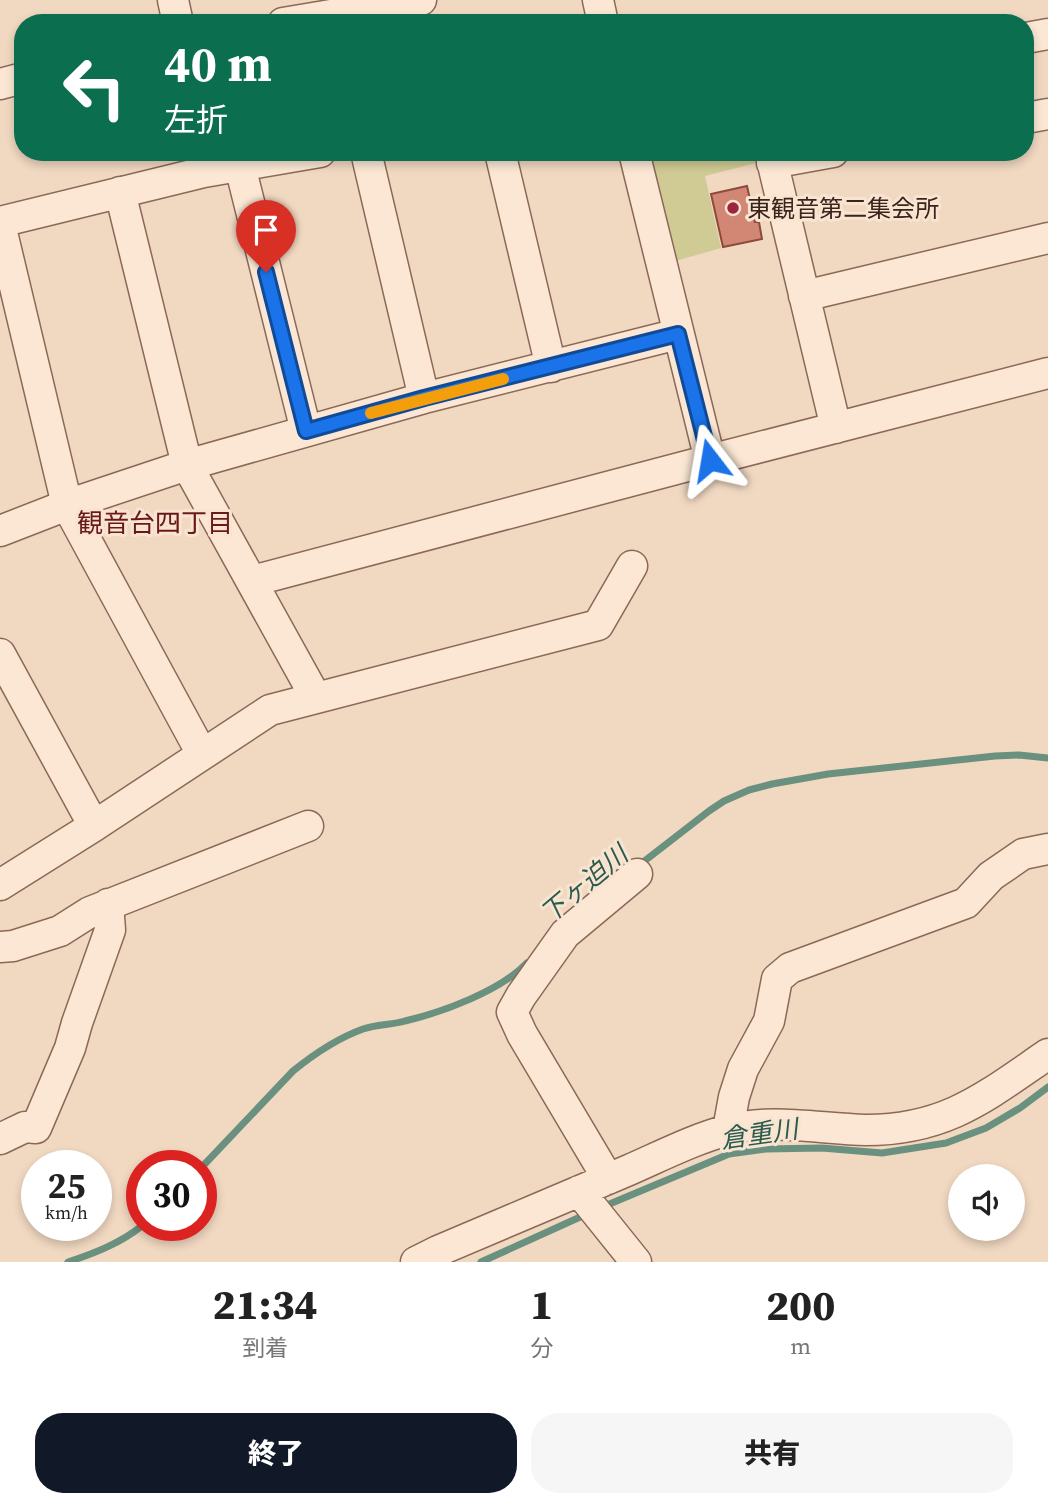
<!DOCTYPE html>
<html lang="ja">
<meta charset="utf-8">
<style>
:root{--surface:#fff;--page:#f6f6f6;--text:#222;--muted:#767676;--accent:#111827}
body{margin:0;font-family:"Source Serif 4","Noto Sans JP",serif;background:var(--page);color:var(--text);height:100vh;display:flex;flex-direction:column;font-size:26px;white-space:nowrap}
*{box-sizing:border-box;margin:0}
p{font-size:23px;color:var(--muted)}
.icon{flex:none;width:38px;height:38px;fill:none;stroke:currentColor;stroke-width:2;stroke-linecap:round;stroke-linejoin:round}
.map{position:relative;height:1262px;overflow:hidden}
.sheet{display:flex;flex-direction:column;background:var(--surface);flex:1}
.sheet>*{flex:none}
.banner{position:absolute;left:14px;top:14px;width:1020px;height:147px;border-radius:28px;box-shadow:0 4px 10px #0003;background:#0b6e4f;color:#fff;overflow:hidden}
.fabs{position:absolute;left:948px;top:1164px;display:grid;gap:14px}
.fabs a{display:grid;place-items:center;width:77px;height:77px;border-radius:50%;background:var(--surface);box-shadow:0 4px 10px #0003;font-size:35px}
.speed{position:absolute;left:21px;top:1150px;display:flex;gap:14px;font-size:35px;font-weight:700;text-align:center}
.speed>*{display:grid;place-content:center;width:91px;height:91px;border-radius:50%;background:var(--surface);box-shadow:0 4px 10px #0003;line-height:1}
.speed small{font-size:18px;font-weight:400}
.speed .limit{border:10px solid #d22;background:#fff;color:#111}
.pin{position:absolute;display:grid;place-items:center;width:60px;height:60px;color:#fff;margin:-72px -30px;border-radius:50% 50% 50% 0;rotate:-45deg;box-shadow:0 0 7px #0007}
.pin .icon{rotate:45deg}
.me{position:absolute;width:77px;margin:-38px;rotate:346deg;stroke-linejoin:round;filter:drop-shadow(0 0 5px #0008)}
.turn{display:flex;align-items:center;gap:24px;height:147px;padding:0 35px;font-size:32px}
.turn .icon{width:91px;height:91px;stroke-width:2.5}
.turn b{display:block;font-size:49px;line-height:60px}
.eta{display:flex;justify-content:space-evenly;align-items:center;height:119px;text-align:center}
.eta b{font-size:42px;font-weight:800;line-height:49px}
.button{display:flex;gap:14px;margin-top:auto;padding:14px 35px}
.button a{flex:1;height:80px;border-radius:28px;background:var(--accent);color:#fff;font-size:28px;font-weight:800;line-height:80px;text-align:center}
.button a+a{background:var(--page);color:var(--text)}
.map>svg:first-child{display:block}
</style>
<div class="map">
<svg width="1048" height="1262" viewBox="0 0 1048 1262">
<rect width="100%" height="100%" fill="#f1d8c1"/>
<path fill="#d0ca94" d="M646,152H758L760,162L705,176L721,248L672,262Z"/>
<g fill="none" stroke-linecap="round" stroke-linejoin="round">
<path stroke="#6a917f" stroke-width="7" d="M638,866L709,811L724,801L749,790L772,784L828,774L995,756L1019,755L1048,758
M201,1168L293,1071C314,1054 338,1038 363,1029C376,1024 392,1025 405,1021C443,1012 500,991 527,963
M600,1208L729,1154L766,1149L822,1148L882,1153L946,1143L986,1128L1020,1108L1048,1087
M68,1262C95,1253 121,1243 143,1225
M481,1262L589,1213"/>
</g>
<path fill="#d18774" stroke="#8c4a3b" stroke-width="2" d="M747,186L755,222H759L762,239L723,247L711,194Z"/>
<g fill="none" stroke-linecap="round" stroke-linejoin="round">
<g stroke="#8b6857" stroke-width="33">
<path id="minor" d="M173,0L178,23
M598,0L603,23
M283,23L421,0
M1026,38L1048,34
M0,84L23,78
M1026,118L1048,114
M366,152L424,398
M500,152L551,367
M634,152L710,460
M770,152L836,428
M772,163L833,152
M240,166L306,431
M120,192L187,465L316,698
M0,222L204,172L320,152
M0,224L67,505L202,754
M804,296L1048,238
M0,531L67,505L187,465L424,398L678,334
M252,581L710,460L1048,373
M0,654L94,826
M0,885L94,826L270,710L598,625L632,566
M0,947L13,946L60,931L90,912L308,826
M728,1130L734,1097L743,1069L769,1021L777,979L790,968L966,903L991,876L1023,854L1048,849
M0,1139L25,1127L36,1128L70,1048L77,1023L110,930L108,904
M608,1179L522,1034L512,1012L521,996L565,934L637,874
M579,1191L636,1262
M416,1262L438,1251C502,1224 565,1197 629,1170C661,1156 694,1139 728,1130C773,1118 820,1129 866,1130C946,1130 985,1097 1048,1054"/>
</g>
<use href="#minor" stroke="#fbe7d4" stroke-width="30"/>
</g>
<g fill="none" stroke-linecap="round" stroke-linejoin="round">
<g stroke="#114b97" stroke-width="18">
<path id="route" d="M266,272L306,431L424,398L678,334L710,460"/>
</g>
<use href="#route" stroke="#1a73e8" stroke-width="12"/>
<path stroke="#f59e0b" stroke-width="12" d="M371,413L503,379"/>
</g>
<circle fill="#9e233e" stroke="#f8e4d1" stroke-width="2.5" cx="733" cy="208" r="7"/>
<g text-anchor="middle" dominant-baseline="central" stroke-width="6" stroke-linejoin="round" paint-order="stroke">
<g font-size="24" fill="#3a241c" stroke="#f8e4d1" text-anchor="start">
<text x="747" y="208">東観音第二集会所</text>
</g>
<g font-size="26" fill="#691919" stroke="#f8e4d1">
<text x="155" y="523">観音台四丁目</text>
</g>
<g font-size="26" font-style="italic" fill="#2b5b4d" stroke="#f8e4d1">
<text transform="translate(584 884) rotate(-40)">下ヶ迫川</text>
<text transform="translate(759 1134) rotate(-8)">倉重川</text>
</g>
</g>
</svg>
<div class="fabs">
<a><svg class="icon" aria-label="sound" viewBox="0 0 24 24"><path d="M4 9h4l5-4v14l-5-4H4zM17 9q2 3 0 6"/></svg></a>
</div>
<div class="speed"><div>25<small>km/h</small></div><div class="limit">30</div></div>
<div class="pin" style="left:266px;top:272px;background:#d93025"><svg class="icon" aria-label="arrive" viewBox="0 0 24 24"><path d="M6 21V4h12l-3 4 3 4H6"/></svg></div>
<svg class="me" style="left:710px;top:460px" viewBox="-20 -20 40 40"><path d="M0-17L14 15 0 8-14 15z" fill="#1a73e8" stroke="#fff" stroke-width="4"/></svg>
<div class="banner">
<div class="turn"><svg class="icon" aria-label="left" viewBox="0 0 24 24"><path d="M17 20v-9H6M10 6l-5 5 5 5"/></svg><div><b>40 m</b>左折</div></div>
</div>
</div>
<section class="sheet">
<div class="eta">
<div><b>21:34</b><p>到着</p></div>
<div><b>1</b><p>分</p></div>
<div><b>200</b><p>m</p></div>
</div>
<div class="button"><a>終了</a><a>共有</a></div>
</section>
